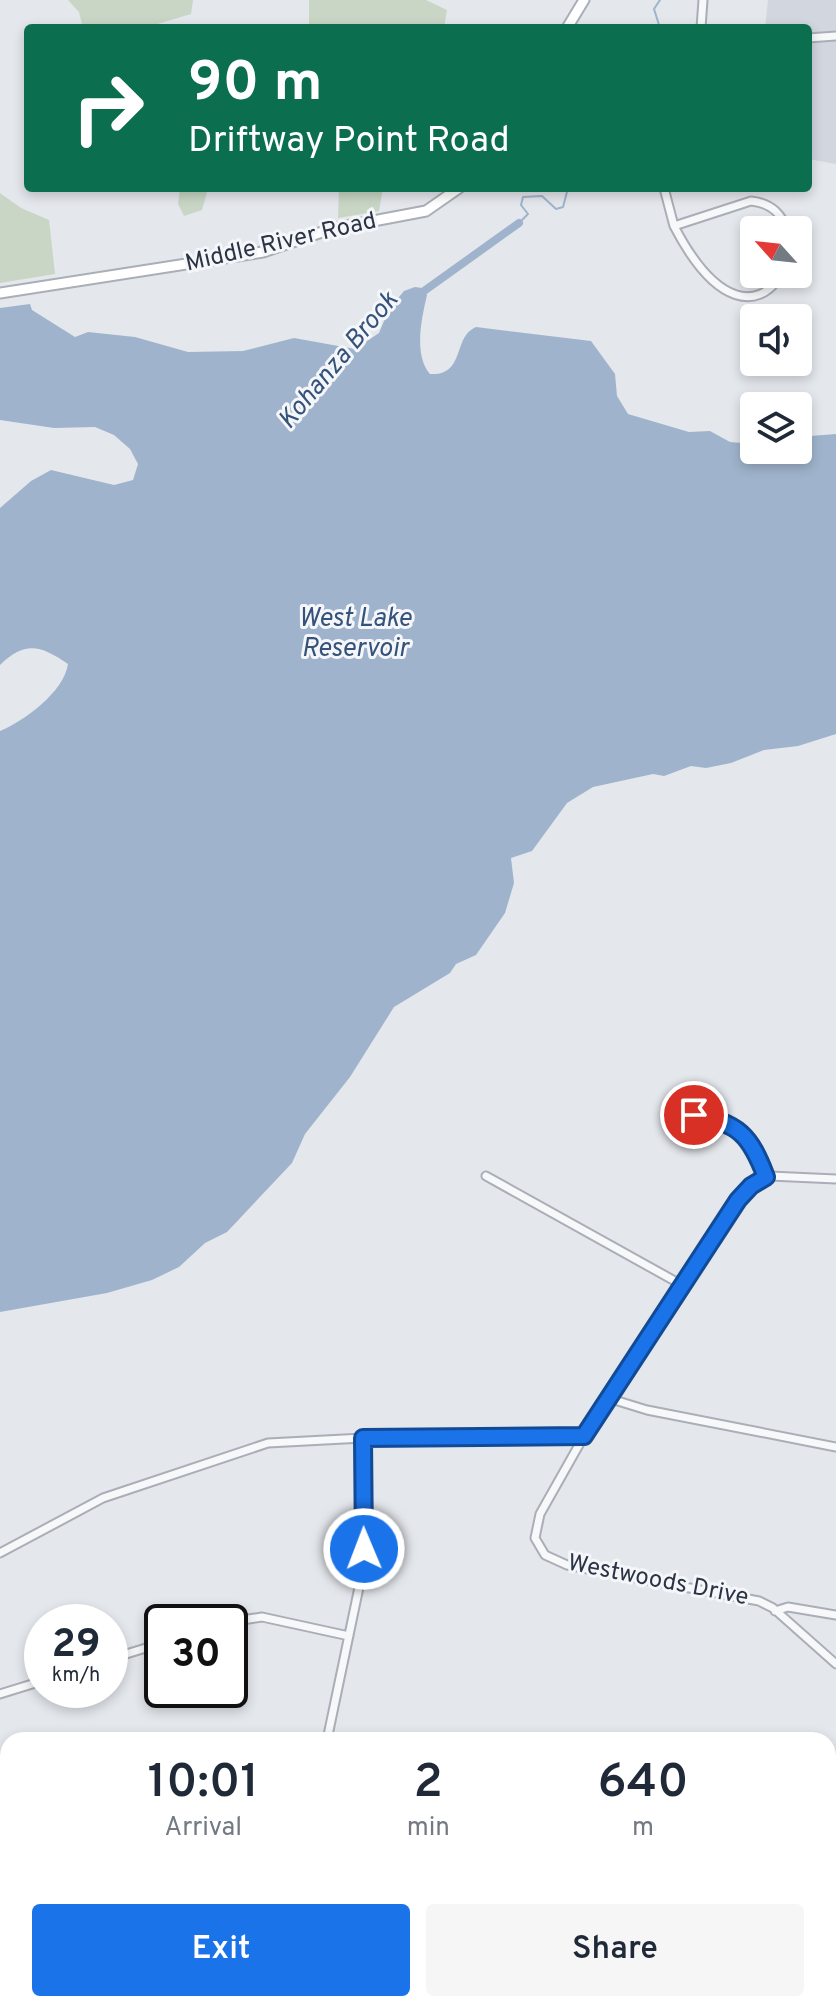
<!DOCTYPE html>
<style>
:root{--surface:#fff;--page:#f6f6f7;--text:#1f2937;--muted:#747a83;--accent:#1a73e8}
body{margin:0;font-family:Overpass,sans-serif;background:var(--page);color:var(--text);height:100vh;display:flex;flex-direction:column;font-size:30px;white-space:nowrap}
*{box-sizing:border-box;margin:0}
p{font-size:26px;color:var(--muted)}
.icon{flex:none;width:44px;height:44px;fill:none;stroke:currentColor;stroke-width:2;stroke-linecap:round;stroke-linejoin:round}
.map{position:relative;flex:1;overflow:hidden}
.side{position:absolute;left:0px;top:1732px;width:836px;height:280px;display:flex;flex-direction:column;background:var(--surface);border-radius:24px 24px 0 0;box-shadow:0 4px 12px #0003}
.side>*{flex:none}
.top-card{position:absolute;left:24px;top:24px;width:788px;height:168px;border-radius:8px;box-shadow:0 4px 12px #0003;background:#0b6e4f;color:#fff;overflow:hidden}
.needle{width:52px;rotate:297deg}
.tools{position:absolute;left:740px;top:216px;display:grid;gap:16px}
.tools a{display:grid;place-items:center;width:72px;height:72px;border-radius:8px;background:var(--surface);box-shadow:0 4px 12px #0003;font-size:40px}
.speed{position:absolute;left:24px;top:1604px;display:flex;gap:16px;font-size:40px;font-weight:700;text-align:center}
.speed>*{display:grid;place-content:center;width:104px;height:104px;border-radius:50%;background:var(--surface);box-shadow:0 4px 12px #0003;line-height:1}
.speed small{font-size:20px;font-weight:400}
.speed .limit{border:4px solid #111;border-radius:12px;background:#fff;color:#111}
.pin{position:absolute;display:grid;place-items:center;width:68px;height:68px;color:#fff;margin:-34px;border:4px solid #fff;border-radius:50%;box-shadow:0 2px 8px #0007}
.me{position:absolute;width:88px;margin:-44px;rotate:359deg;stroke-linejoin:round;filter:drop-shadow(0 0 6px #0008)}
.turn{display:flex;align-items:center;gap:28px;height:168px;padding:0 32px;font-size:36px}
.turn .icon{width:104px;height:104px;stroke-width:2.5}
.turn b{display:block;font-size:56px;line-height:68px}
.eta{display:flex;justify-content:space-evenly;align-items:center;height:136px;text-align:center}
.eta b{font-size:48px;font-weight:600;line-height:56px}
.primary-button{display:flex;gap:16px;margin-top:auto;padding:16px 32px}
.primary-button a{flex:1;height:92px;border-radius:8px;background:var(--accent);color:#fff;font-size:32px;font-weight:600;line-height:92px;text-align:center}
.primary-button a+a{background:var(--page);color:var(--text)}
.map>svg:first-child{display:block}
</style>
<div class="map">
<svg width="836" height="2012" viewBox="0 0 836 2012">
<rect width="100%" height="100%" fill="#e4e7ec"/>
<path fill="#d2d6de" d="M768,0H836V164L808,159V28H765Z"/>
<path fill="#c9d6c5" d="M68,0H193L191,14L144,28H83L79,12Z
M309,0H426L447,10L444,28H309Z
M180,188H208L202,210L184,216L178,204Z
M339,188H383L379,211L338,218Z
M0,193L21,208L49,220L55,274L0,283Z"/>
<path fill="#9fb4cc" d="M415,287L422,288L427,295C422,317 413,354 430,374C466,376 452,337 476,327L591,341L615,374L617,396L628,414L689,432L710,431L730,442L754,444V450H798V437L836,434V734L798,746L764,750L731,763L706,768L691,766L664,776L653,774L593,787L567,803L532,851L511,858L514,883L505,913L476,955L456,964L450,973L394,1007L350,1077L305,1134L292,1163L227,1232L205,1243L179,1267L152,1280L107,1293L0,1312V731C24,721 64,692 68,664C40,645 25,641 0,665V508L31,481L51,470L114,485L133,480L138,464L130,449L114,435L95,427L54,428L0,420V308L30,304L32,310L75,337L88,332L135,337L188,352L243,351L294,338L355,349L379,333L389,309L404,291Z"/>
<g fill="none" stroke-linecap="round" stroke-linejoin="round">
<path stroke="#9fb4cc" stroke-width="2" d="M660,0L654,9L660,28
M519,223L528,214L521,205L523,197L542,196L556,209L563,207L568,188"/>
<path stroke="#9fb4cc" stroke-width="8" d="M424,291L519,223"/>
<g stroke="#a9aeb7" stroke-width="11">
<path id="street" d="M701,28L703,0
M808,38L836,36
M664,188L674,226
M751,201C836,209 762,395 674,226Z
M680,1105C691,1115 701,1116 715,1119C745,1126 756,1150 766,1177
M486,1176L682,1285
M836,1179L770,1176L742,1195L584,1436L540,1514L535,1538L545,1555L567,1565L759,1601L773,1608L836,1664
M608,1398L647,1410L836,1447
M0,1553L103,1498L268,1443L363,1438L584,1436
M775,1611L788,1607L836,1615
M229,1622L262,1617L349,1636
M110,1659L162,1643
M0,1694L42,1681
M327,1740L362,1573L363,1438
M828,1804L836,1806
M0,1853L8,1851
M762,2004L811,2012"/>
</g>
<g stroke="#a9aeb7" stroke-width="13">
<path id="secondary" d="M567,28L584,0
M0,293L263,252L331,229L426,211L459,188
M434,2004L442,2012
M268,2012L270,2004"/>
</g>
<use href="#street" stroke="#f7f8fa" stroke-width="7"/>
<use href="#secondary" stroke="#fff" stroke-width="9"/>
</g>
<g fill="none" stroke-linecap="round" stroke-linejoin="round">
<g stroke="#114b97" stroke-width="20">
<path id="route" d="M364,1549L363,1438L584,1436L738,1200L751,1186L766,1177C750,1135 739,1123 694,1115"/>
</g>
<use href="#route" stroke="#1a73e8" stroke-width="14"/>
</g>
<g text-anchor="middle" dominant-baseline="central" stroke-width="6" stroke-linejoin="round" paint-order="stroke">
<g font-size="24" fill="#2b3445" stroke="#f4f6f9">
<text transform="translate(281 243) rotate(-13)">Middle River Road</text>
<text transform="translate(658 1581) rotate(11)">Westwoods Drive</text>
</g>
<g font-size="26" font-style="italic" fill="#34527a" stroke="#f4f6f9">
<text transform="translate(339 361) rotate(-50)">Kohanza Brook</text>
<text x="355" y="619">West Lake<tspan x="355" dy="30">Reservoir</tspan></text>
</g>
</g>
</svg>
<div class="tools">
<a><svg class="needle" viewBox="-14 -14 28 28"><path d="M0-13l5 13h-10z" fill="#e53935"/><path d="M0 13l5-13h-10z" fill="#747a83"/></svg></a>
<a><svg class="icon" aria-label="sound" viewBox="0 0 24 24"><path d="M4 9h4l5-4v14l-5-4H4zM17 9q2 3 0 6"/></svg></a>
<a><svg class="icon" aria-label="layers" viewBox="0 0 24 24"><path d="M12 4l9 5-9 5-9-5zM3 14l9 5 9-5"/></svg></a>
</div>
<div class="speed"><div>29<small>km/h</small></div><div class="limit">30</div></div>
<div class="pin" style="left:694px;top:1115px;background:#d93025"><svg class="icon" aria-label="arrive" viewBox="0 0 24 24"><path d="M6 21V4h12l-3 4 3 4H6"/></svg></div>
<svg class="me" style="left:364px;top:1549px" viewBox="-20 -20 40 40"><circle r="17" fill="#1a73e8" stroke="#fff" stroke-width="3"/><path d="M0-11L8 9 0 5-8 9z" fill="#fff"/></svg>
<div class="top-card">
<div class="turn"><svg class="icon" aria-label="right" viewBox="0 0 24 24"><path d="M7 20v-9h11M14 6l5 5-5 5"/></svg><div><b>90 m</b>Driftway Point Road</div></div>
</div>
<section class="side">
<div class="eta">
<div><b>10:01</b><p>Arrival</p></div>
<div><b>2</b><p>min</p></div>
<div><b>640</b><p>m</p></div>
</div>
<div class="primary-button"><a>Exit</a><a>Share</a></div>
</section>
</div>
